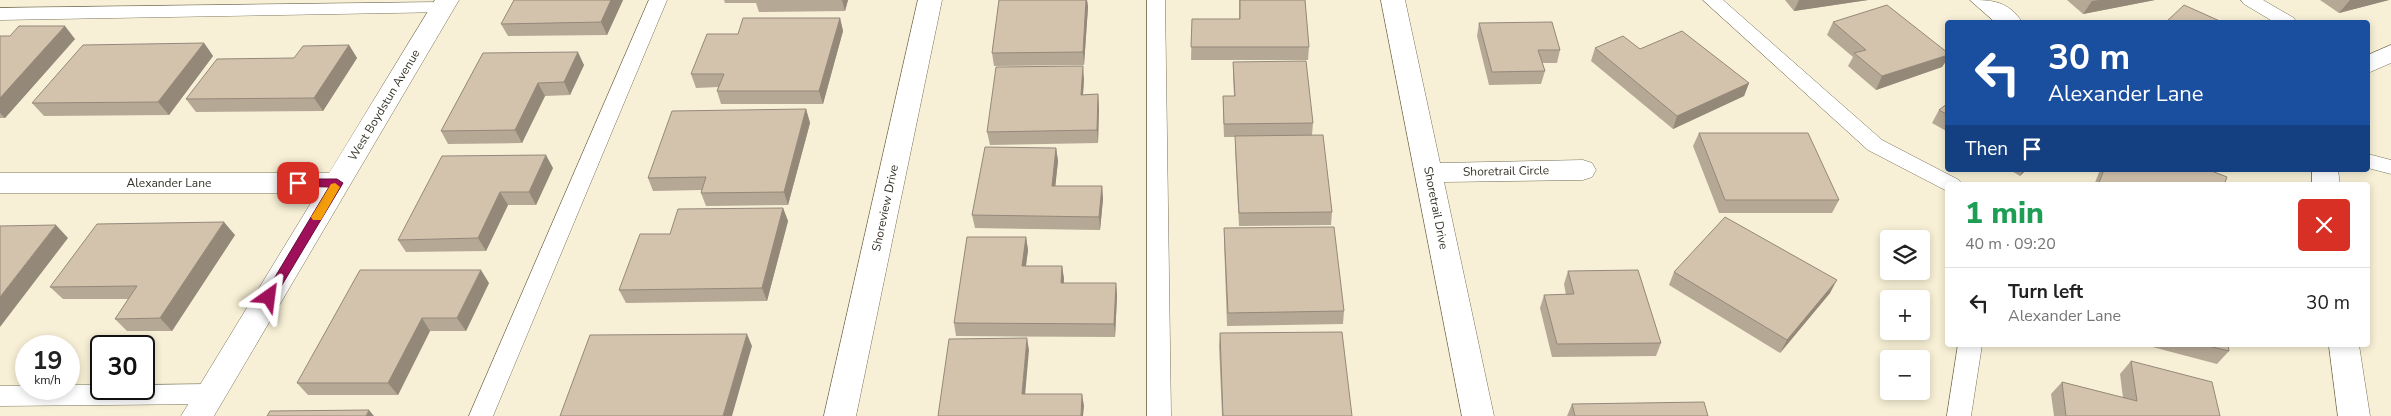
<!DOCTYPE html>
<meta charset="utf-8">
<style>
:root{--surface:#fff;--page:#f2f2f2;--text:#222;--muted:#767676;--line:#e0e0e0}
body{margin:0;font-family:"Nunito Sans",sans-serif;background:var(--page);color:var(--text);height:100vh;display:flex;flex-direction:column;font-size:19px;white-space:nowrap}
*{box-sizing:border-box;margin:0}
p{font-size:16px;color:var(--muted)}
.icon{flex:none;width:28px;height:28px;fill:none;stroke:currentColor;stroke-width:2;stroke-linecap:round;stroke-linejoin:round}
.map{position:relative;flex:1;overflow:hidden}
.panel{position:absolute;left:1945px;top:182px;width:425px;height:165px;display:flex;flex-direction:column;background:var(--surface);border-radius:5px;box-shadow:0 2px 8px #0003}
.panel>*{flex:none}
.banner{position:absolute;left:1945px;top:20px;width:425px;height:152px;border-radius:5px;box-shadow:0 2px 8px #0003;background:#1a4fa0;color:#fff;overflow:hidden}
.fabs{position:absolute;left:1880px;top:230px;display:grid;gap:10px}
.fabs a{display:grid;place-items:center;width:50px;height:50px;border-radius:5px;background:var(--surface);box-shadow:0 2px 8px #0003;font-size:25px}
.speed{position:absolute;left:15px;top:335px;display:flex;gap:10px;font-size:25px;font-weight:700;text-align:center}
.speed>*{display:grid;place-content:center;width:65px;height:65px;border-radius:50%;background:var(--surface);box-shadow:0 2px 8px #0003;line-height:1}
.speed small{font-size:12px;font-weight:400}
.speed .limit{border:2px solid #111;border-radius:8px;background:#fff;color:#111}
.pin{position:absolute;display:grid;place-items:center;width:42px;height:42px;color:#fff;margin:-21px;border-radius:10px;box-shadow:0 2px 8px #0006}
.me{position:absolute;width:55px;margin:-28px;rotate:31deg;stroke-linejoin:round;filter:drop-shadow(0 0 4px #0008)}
.turn{display:flex;align-items:center;gap:18px;height:105px;padding:0 20px;font-size:22px}
.turn .icon{width:65px;height:65px;stroke-width:2.5}
.turn b{display:block;font-size:35px;line-height:42px}
.then{display:flex;align-items:center;height:48px;padding:0 20px;background:#0003;gap:10px;font-size:19px}
.round{display:grid;place-items:center;flex:none;width:52px;height:52px;border-radius:5px;background:var(--page)}
.overview{display:flex;align-items:center;justify-content:space-between;height:85px;padding:0 20px}
h1{font-size:30px;font-weight:800;line-height:38px;color:#1e9e55}
ul{padding:0;list-style:none}
li{display:flex;align-items:center;gap:15px;height:70px;padding:0 20px;border-top:1px solid var(--line)}
li div{flex:1}
li b{display:block;font-size:19px}
li em{font-style:normal}
.map>svg:first-child{display:block}
</style>
<div class="map">
<svg width="2391" height="416" viewBox="0 0 2391 416">
<rect width="100%" height="100%" fill="#f7f0d6"/>
<g fill="none" stroke-linecap="round" stroke-linejoin="round">
<g stroke="#78725b" stroke-width="1">
<path id="lane" d="M649,0H667L493,416H469Z
M1147,0H1165L1171,416H1147Z
M1703,0H1723L1882,140L1959,180L1962,185H1948V191L1945,190L1868,150Z
M2241,0H2263L2294,18L2296,22H2274L2244,4Z
M442,2L448,4L451,8L448,12L0,20V8Z
M2368,154L2391,160V174L2368,168Z
M1958,345H1982L1971,416H1947Z
M210,384L219,387L222,394L219,401L210,404L0,406V386H26V389H69V385H101V389H144V385Z"/>
</g>
<g stroke="#78725b" stroke-width="1">
<path id="street" d="M435,0H459L214,416H181L317,193H0V173H329Z
M918,0H942L856,416H824Z
M1381,0H1405L1440,163L1583,160L1592,163L1596,170L1592,177L1583,180L1444,182L1494,416H1462Z
M1970,0C1993,0 2008,1 2022,22H1995Z
M2391,45V63L2368,73V55Z
M2312,170H2338L2340,185H2312Z
M2329,345H2359L2370,416H2338Z"/>
</g>
<use href="#lane" fill="#fff" fill-rule="evenodd"/>
<use href="#street" fill="#fff" fill-rule="evenodd"/>
</g>
<path fill="#b5a895" d="M623,0L607,35L508,36L501,24Z
M724,0H848L845,11L759,12L756,3H725Z
M999,0H1087L1088,7L1084,65L994,66L992,53Z
M1239,0H1305L1309,47L1308,60H1191L1192,19H1239Z
M1785,0H1868L1794,11Z
M2067,0H2155L2083,14Z
M2320,0H2389L2339,13Z
M840,18L843,31L823,104H721L717,91L718,87L696,88L691,74L738,34Z
M1833,22L1948,53V58L1942,67L1876,90L1848,66L1853,57L1827,35Z
M1479,23L1560,50L1557,63H1542L1545,71L1541,84L1489,85L1477,36Z
M0,36L75,39L5,118H0Z
M204,43L213,56L169,115L44,116L32,103Z
M349,45L357,58L323,111L196,112L186,99L294,58Z
M1595,48L1640,49L1749,83L1744,96L1673,129L1591,61Z
M483,53L584,65L570,95L545,96L522,143L448,144L441,131Z
M1233,62L1313,123L1312,135L1332,212L1331,225L1239,226L1235,149V137H1224L1223,110V96H1234L1233,75Z
M1084,79L1083,95L1098,94L1099,108L1098,143L990,145L987,132Z
M1948,103V132L1932,123L1939,110Z
M806,109L810,123L788,205L706,206L701,193L702,190L653,191L648,178Z
M1699,133L1839,200L1832,213H1719L1693,146Z
M1056,148L1058,161L1055,186H1102L1103,199L1100,230L975,228L972,215Z
M553,168L536,205H508L486,251L406,252L398,240Z
M2010,170H2026L2020,176Z
M2100,170H2209L2224,185H2094Z
M783,208L788,221L767,301L626,303L619,290L670,234Z
M1224,228L1344,311L1343,324L1227,326L1224,241Z
M235,235L172,331H127L115,319L128,299H63L50,287Z
M1026,237L1028,250L1026,266H1062L1064,283H1116L1117,296L1115,337L956,336L954,323Z
M1568,271L1661,343L1656,356L1552,357L1540,308L1544,295H1566L1564,284Z
M1674,272L1830,293L1780,353L1669,285Z
M489,283L466,331H430L398,395H308L297,383Z
M1220,333L1352,416H1222L1219,346Z
M2145,345H2228L2229,351L2217,364Z
M2131,361L2220,416H2054L2051,394L2062,382L2123,398L2120,374Z
M1572,404L1708,416H1567Z"/>
<path fill="#948879" d="M611,0H623L607,35L601,22Z
M842,0H848L845,11Z
M1086,0H1087L1088,7L1084,65L1083,52Z
M1799,0H1868L1794,11Z
M2099,0H2155L2083,14L2092,1Z
M2350,0H2389L2339,13Z
M840,18L843,31L823,104L819,91Z
M65,26L75,39L5,118L0,113V98Z
M204,43L213,56L169,115L158,102Z
M349,45L357,58L323,111L314,98Z
M578,52L584,65L570,95L564,82Z
M1948,55V58L1942,67L1876,90L1882,76Z
M1083,66L1084,79L1082,108L1081,95Z
M538,83L545,96L522,143L515,130Z
M1749,83L1744,96L1673,129L1677,116Z
M1098,94L1099,108L1098,143L1097,130Z
M806,109L810,123L788,205L784,192Z
M1056,148L1058,161L1054,199L1052,186Z
M546,155L553,168L536,205L529,192Z
M2023,170H2026L2020,176Z
M1102,186L1103,199L1100,230L1099,217Z
M500,192L508,205L486,251L478,238Z
M783,208L788,221L767,301L762,288Z
M224,222L235,235L172,331L160,318Z
M56,225L68,238L0,327V297Z
M1026,237L1028,250L1024,279L1022,266Z
M1062,266L1064,278L1063,295L1061,283Z
M481,270L489,283L466,331L457,318Z
M1837,280L1830,293L1780,353L1787,340Z
M1116,283L1117,296L1115,337L1114,324Z
M422,318L430,331L398,395L388,383Z
M747,334L752,346L732,416H723Z
M1027,338L1029,350L1024,407L1022,394Z
M1082,394L1084,406L1083,416H1081Z
M369,410L374,416H366Z"/>
<path fill="#d3c3ad" stroke="#948879" d="M514,0H611L601,22L501,24Z
M999,0H1086L1083,52L992,53Z
M1240,0H1305L1309,47H1191L1192,19H1240Z
M1887,5L1948,53V55L1882,76L1854,53L1866,50L1833,22Z
M2184,5L2222,22H2166Z
M743,18H840L819,91H717L724,74H691L707,34H738Z
M1552,22L1560,50H1538L1545,71L1492,72L1479,23Z
M19,26H65L0,98V36H10Z
M1682,31L1749,83L1677,116L1595,48L1623,36L1640,49Z
M204,43L158,102L32,103L83,45Z
M349,45L314,98L186,99L217,59L294,58L303,46Z
M578,52L564,82L538,83L515,130L441,131L483,53Z
M1306,61L1313,123L1224,124L1223,96H1235L1233,62Z
M1083,66L1081,95L1098,94L1097,130L987,132L996,67Z
M1948,103V115L1939,110Z
M806,109L784,192L701,193L706,177L648,178L672,111Z
M1699,133H1808L1839,200H1725Z
M1323,135L1332,212L1239,213L1235,136Z
M985,147L1056,148L1052,186H1102L1099,217L972,215Z
M546,155L529,192H500L478,238L398,240L442,156Z
M2104,170H2209L2227,177L2224,185H2098Z
M783,208L762,288L619,290L640,234H670L678,209Z
M1725,217L1837,280L1787,340L1674,272Z
M224,222L160,318L115,319L137,286L50,287L97,224Z
M56,225L0,297V226Z
M1334,227L1344,311L1228,313L1224,228Z
M967,237H1026L1022,266H1062L1061,283H1116L1114,324L954,323Z
M360,270H481L457,318H422L388,383H297Z
M1638,270L1661,343L1557,344L1544,295L1574,294L1568,271Z
M1342,332L1352,416H1223L1220,333Z
M747,334L723,416H560L590,335Z
M1027,338L1022,394H1082L1081,416H938L949,339Z
M2204,345H2228L2229,351Z
M2131,361L2212,382L2220,416H2066L2062,382L2137,401Z
M1704,402L1708,416H1575L1572,404Z
M369,410L366,416H267L270,411Z"/>
<path fill="#9f105a" stroke="#670a3a" d="M298,179H337L343,183L273,300L269,301L263,297L329,187L294,186V180Z"/>
<path fill="#f59e0b" d="M335,183L340,187L321,220H313L311,217L313,214L331,184Z"/>
<g text-anchor="middle" dominant-baseline="central" stroke-width="4.5" stroke-linejoin="round" paint-order="stroke">
<g font-size="12" fill="#343228" stroke="#fff">
<text transform="translate(384 105) rotate(-59)">West Boydstun Avenue</text>
<text transform="translate(1506 171) rotate(-1)">Shoretrail Circle</text>
<text x="169" y="183">Alexander Lane</text>
<text transform="translate(885 208) rotate(-78)">Shoreview Drive</text>
<text transform="translate(1436 208) rotate(79)">Shoretrail Drive</text>
</g>
</g>
</svg>
<div class="fabs">
<a><svg class="icon" aria-label="layers" viewBox="0 0 24 24"><path d="M12 4l9 5-9 5-9-5zM3 14l9 5 9-5"/></svg></a>
<a>+</a>
<a>−</a>
</div>
<div class="speed"><div>19<small>km/h</small></div><div class="limit">30</div></div>
<div class="pin" style="left:298px;top:183px;background:#d93025"><svg class="icon" aria-label="arrive" viewBox="0 0 24 24"><path d="M6 21V4h12l-3 4 3 4H6"/></svg></div>
<svg class="me" style="left:269px;top:297px" viewBox="-20 -20 40 40"><path d="M0-17L14 15 0 8-14 15z" fill="#9f105a" stroke="#fff" stroke-width="4"/></svg>
<div class="banner">
<div class="turn"><svg class="icon" aria-label="left" viewBox="0 0 24 24"><path d="M17 20v-9H6M10 6l-5 5 5 5"/></svg><div><b>30 m</b>Alexander Lane</div></div>
<div class="then">Then<svg class="icon" aria-label="arrive" viewBox="0 0 24 24"><path d="M6 21V4h12l-3 4 3 4H6"/></svg></div>
</div>
<section class="panel">
<div class="overview"><div><h1>1 min</h1><p>40 m · 09:20</p></div><a class="round" style="background:#d93025;color:#fff"><svg class="icon" aria-label="close" viewBox="0 0 24 24"><path d="M6 6l12 12M18 6L6 18"/></svg></a></div>
<ul>
<li><svg class="icon" aria-label="left" viewBox="0 0 24 24"><path d="M17 20v-9H6M10 6l-5 5 5 5"/></svg><div><b>Turn left</b><p>Alexander Lane</p></div><em>30 m</em></li>
</ul>
</section>
</div>
